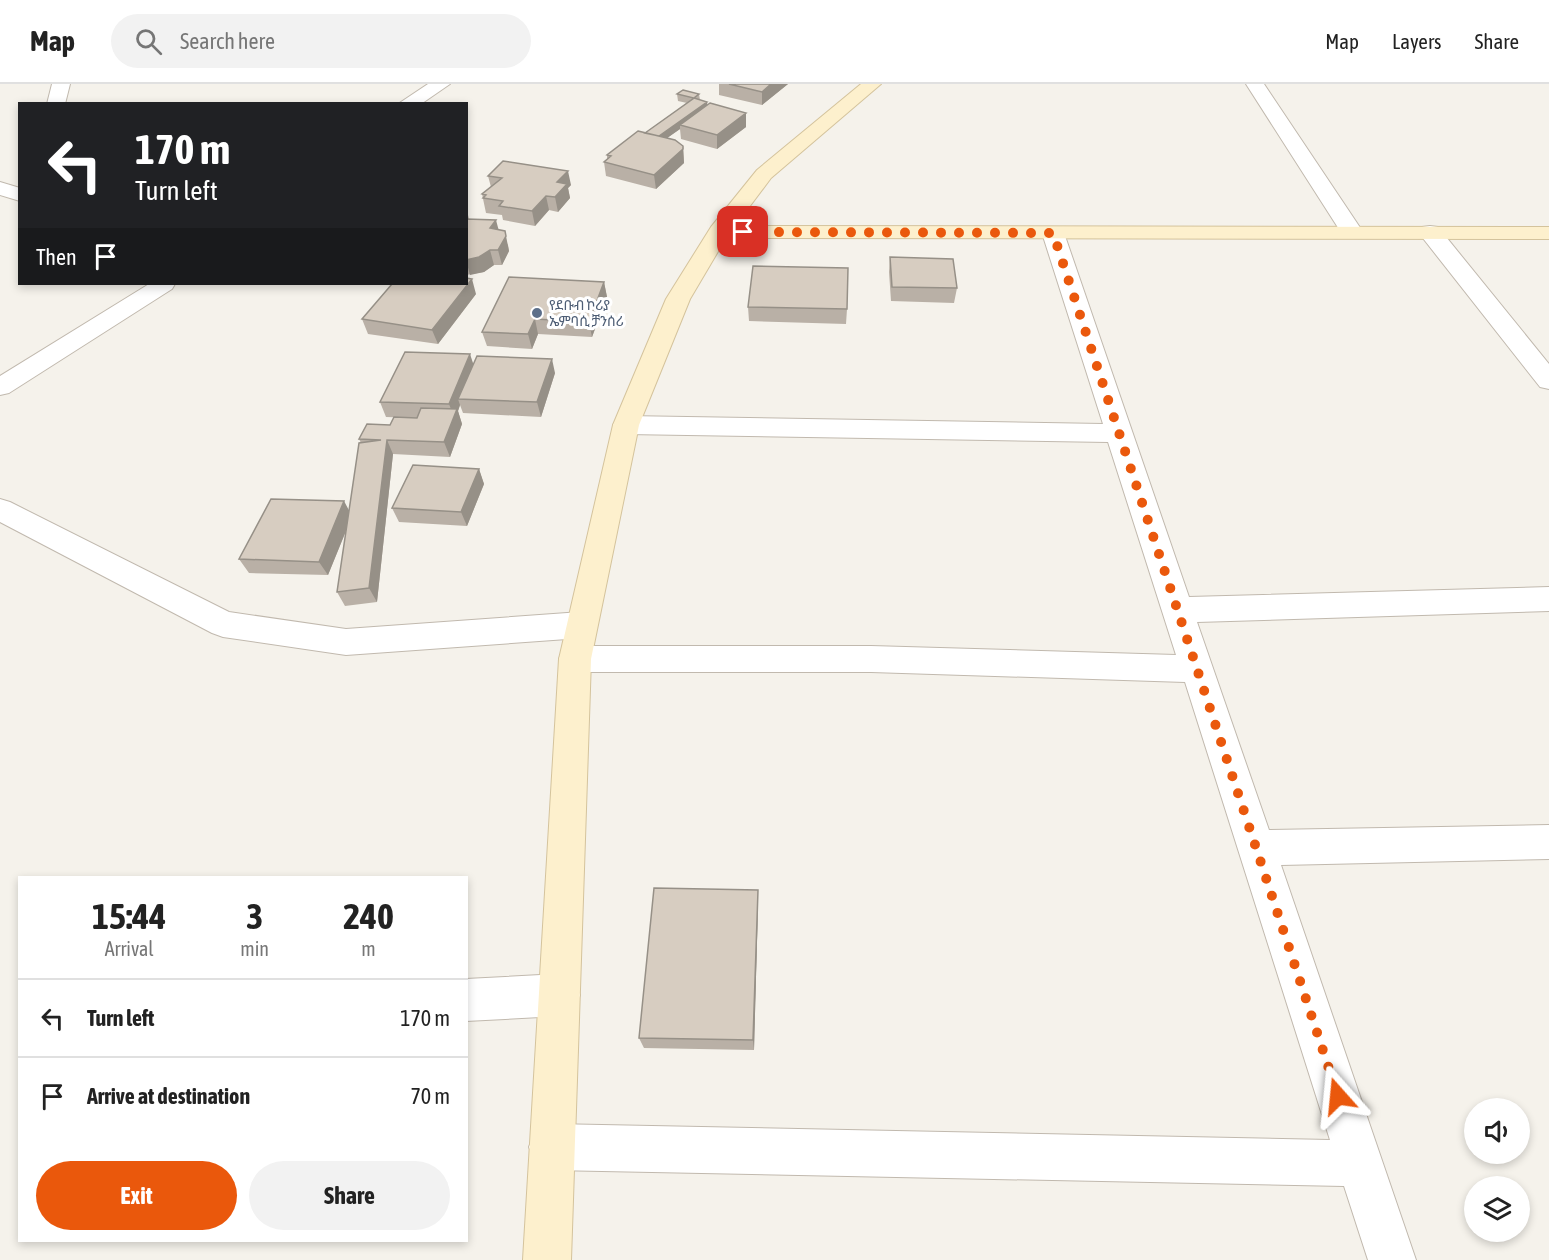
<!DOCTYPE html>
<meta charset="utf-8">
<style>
:root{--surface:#fff;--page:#f2f2f2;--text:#222;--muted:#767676;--line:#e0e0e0;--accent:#ea580c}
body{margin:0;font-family:"Asap Condensed","Noto Sans Ethiopic",sans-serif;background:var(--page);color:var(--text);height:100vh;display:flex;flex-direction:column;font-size:22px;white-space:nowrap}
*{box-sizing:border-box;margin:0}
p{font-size:20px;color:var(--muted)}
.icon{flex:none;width:33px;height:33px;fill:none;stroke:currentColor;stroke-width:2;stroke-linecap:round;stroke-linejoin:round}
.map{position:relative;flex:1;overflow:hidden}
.drawer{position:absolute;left:18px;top:792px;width:450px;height:366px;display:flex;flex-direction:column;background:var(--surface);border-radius:0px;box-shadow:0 3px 9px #0003}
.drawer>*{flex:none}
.hud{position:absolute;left:18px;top:18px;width:450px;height:183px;border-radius:0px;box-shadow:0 3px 9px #0003;background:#202124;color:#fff;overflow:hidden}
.buttons{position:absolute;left:1464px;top:1014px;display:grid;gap:12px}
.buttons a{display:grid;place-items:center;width:66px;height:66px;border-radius:50%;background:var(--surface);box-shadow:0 3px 9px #0003;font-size:30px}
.pin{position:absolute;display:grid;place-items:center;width:51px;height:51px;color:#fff;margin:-26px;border-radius:12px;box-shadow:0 3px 9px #0006}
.me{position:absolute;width:66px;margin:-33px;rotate:342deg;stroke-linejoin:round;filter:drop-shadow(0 0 4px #0008)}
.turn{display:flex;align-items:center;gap:21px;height:126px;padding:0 18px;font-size:27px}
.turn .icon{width:78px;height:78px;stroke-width:2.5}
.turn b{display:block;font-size:42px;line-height:51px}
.then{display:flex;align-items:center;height:57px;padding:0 18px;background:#0003;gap:12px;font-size:22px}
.eta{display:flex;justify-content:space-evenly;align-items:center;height:102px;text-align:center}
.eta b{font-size:36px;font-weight:700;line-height:42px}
.primary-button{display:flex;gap:12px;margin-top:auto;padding:12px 18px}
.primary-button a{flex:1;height:69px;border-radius:36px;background:var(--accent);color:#fff;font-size:24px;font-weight:700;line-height:69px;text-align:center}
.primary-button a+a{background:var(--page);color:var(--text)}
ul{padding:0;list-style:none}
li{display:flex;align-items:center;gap:18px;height:78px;padding:0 18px;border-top:2px solid var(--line)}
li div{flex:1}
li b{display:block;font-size:22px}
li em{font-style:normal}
header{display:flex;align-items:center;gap:36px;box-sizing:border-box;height:84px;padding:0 30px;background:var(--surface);border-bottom:2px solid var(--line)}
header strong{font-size:28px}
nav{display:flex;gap:33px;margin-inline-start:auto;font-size:21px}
.search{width:420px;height:54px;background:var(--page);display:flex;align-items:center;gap:15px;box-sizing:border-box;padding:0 21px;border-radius:33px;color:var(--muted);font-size:22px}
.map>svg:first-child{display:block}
</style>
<header>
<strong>Map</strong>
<div class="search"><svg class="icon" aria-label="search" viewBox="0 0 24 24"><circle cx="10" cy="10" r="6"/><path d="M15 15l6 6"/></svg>Search here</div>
<nav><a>Map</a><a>Layers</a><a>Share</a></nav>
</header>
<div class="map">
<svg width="1549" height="1176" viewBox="0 0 1549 1176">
<rect width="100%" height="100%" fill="#f5f2eb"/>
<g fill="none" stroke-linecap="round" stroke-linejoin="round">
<g stroke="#c1b9ae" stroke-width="2">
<path id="street" d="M52,0H70L65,20H47Z
M428,0H450L421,20H398Z
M1246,0H1264L1363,148L1360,153L1352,154L1344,153Z
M0,98L20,104V117L0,111Z
M1430,142L1438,143L1549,280V305L1540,303L1422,153L1419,148L1422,143Z
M1053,143L1061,144L1064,149L1189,513L1549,503V527L1197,538L1269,746L1549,741V775L1281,781L1416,1176H1368L1344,1102L552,1086L536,1079L529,1063L536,1047L552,1040L1330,1056L1185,598L871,588H575L563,584L559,575L563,566L575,562H871L1176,571L1108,358L626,350L617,347L613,341L617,335L626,332L1103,340L1042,149L1045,144Z
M149,200H175L172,205L9,309L0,311V292Z
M0,415L10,418L229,528L346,545L581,528L592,532L597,541L592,550L581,554L346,571L223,553L212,549L0,438Z
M559,890L574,896L580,911L574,926L559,932L466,937V895Z"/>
</g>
<g stroke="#d4c39c" stroke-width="2">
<path id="secondary" d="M861,0H881L771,94L735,142L1549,143V155L726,154L690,215L639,341L591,575L571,1176H523L559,575L613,341L666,215L711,143L757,86Z"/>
</g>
<use href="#street" fill="#fff" fill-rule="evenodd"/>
<use href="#secondary" fill="#fdf0cd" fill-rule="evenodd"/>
</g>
<path fill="#b9b0a6" d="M719,0H788L762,21L719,11Z
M677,10H699L700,16L707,18V21L746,43L717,65L681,55L680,45L667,54L683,62L684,79L656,105L606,92L604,78L607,75V71L645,49L687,19L678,17Z
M488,92L571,101L568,104L570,114L558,128L549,126L535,142L503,136L502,131L486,129L482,110L491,103Z
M466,131H468L469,135L499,146L508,161L509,167L502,181H494L484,188L466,191Z
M890,173L957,204L954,219L891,217L889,188Z
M604,198L607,213L592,253L538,250L532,265L487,262L482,248Z
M476,210L438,260L368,250L362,235Z
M748,223L847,225L846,240L749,237Z
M473,279L555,289L541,333L463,329L460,321L458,327L462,340L450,373L393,370L377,518L345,522L337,508L346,447L328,491L249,489L239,475L349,426L361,359L359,355L390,341L417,334L386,333L380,318Z
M479,385L484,400L467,442L399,438L392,424Z
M758,820L754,966L644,964L639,954Z"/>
<path fill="#969087" d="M771,0H788L762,21V8Z
M707,18L708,25L680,41V45L653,64L652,57Z
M746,29V43L717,65V51Z
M683,62L684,79L656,105L654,91Z
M568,87L571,101L568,104L570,114L558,128L555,113L557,98Z
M546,112L549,126L535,142L532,127Z
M496,136L500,151L490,144Z
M505,147L509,167L502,181L498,166Z
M490,166L494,181L484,188L470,191L466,176Z
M472,195L476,210L438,260L432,246Z
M604,198L607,213L592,253L589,238Z
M535,235L538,250L532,265L528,250Z
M470,270L475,285L458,315L460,321L458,327L462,340L450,373L444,358L454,333L449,320Z
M552,275L555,289L541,333L537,318Z
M387,356L393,370L377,518L369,504Z
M479,385L484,400L467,442L461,428Z
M344,417L352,432L328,491L319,478Z
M758,806V820L754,966L753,956Z"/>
<path fill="#d7cdc1" stroke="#969087" stroke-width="1.5" d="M729,0H771L762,8Z
M683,6L699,10L694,14L707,18L659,52L645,49L694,14L677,10Z
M710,19L746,29L717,51L680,41Z
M638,47L675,56L683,62V65L654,91L604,78L611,72L607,71Z
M503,77L568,87L557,98L567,100L555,113L546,112L532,127L499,122L503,117L483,114L486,111L482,110L502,94L488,92Z
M466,135L496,136L490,144L505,147L506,152L498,166H490L479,173L466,176Z
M890,173L953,175L957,204L892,203Z
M753,182L848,184L847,225L748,223Z
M509,193L604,198L589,238L535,235L528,250L482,248Z
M466,194L472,195L432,246L362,235L392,200H466Z
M405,268L470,270L449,320L380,318Z
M477,272L552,275L537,318L458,315Z
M421,324L457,325L444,358L387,356L369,504L337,508L359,359L381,356L359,355L367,340L390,341L394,333L417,334Z
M413,381L479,385L461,428L392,424Z
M271,415L344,417L319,478L239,475Z
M654,804L758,806L753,956L639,954Z"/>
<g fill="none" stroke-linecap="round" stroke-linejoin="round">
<path stroke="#ea580c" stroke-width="10" stroke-dasharray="0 18" d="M743,148L1053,149L1338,1012"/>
</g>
<circle fill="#5c6f8a" stroke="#fff" stroke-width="2" cx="537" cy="229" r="6"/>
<g text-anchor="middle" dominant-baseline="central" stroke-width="6" stroke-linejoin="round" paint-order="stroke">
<g font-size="14" fill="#4e5e75" stroke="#fff" text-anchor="start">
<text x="549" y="221">የደቡብ ኮሪያ<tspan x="549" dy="16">ኤምባሲ ቻንሰሪ</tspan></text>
</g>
</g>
</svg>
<div class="buttons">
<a><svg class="icon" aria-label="sound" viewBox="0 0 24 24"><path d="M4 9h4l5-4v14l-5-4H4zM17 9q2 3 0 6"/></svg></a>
<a><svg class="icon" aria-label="layers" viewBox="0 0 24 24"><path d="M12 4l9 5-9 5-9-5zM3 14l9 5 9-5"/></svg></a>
</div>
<div class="pin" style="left:743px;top:148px;background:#d93025"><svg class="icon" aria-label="arrive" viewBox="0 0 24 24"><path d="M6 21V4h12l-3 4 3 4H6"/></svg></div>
<svg class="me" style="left:1338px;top:1012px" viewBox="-20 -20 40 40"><path d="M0-17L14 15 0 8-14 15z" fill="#ea580c" stroke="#fff" stroke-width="4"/></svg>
<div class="hud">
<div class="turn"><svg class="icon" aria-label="left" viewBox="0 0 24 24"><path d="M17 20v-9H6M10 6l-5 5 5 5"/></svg><div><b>170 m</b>Turn left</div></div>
<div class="then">Then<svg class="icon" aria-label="arrive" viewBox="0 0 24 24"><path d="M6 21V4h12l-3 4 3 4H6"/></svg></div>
</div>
<section class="drawer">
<div class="eta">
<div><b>15:44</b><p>Arrival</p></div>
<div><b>3</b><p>min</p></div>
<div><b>240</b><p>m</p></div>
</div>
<ul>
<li><svg class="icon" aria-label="left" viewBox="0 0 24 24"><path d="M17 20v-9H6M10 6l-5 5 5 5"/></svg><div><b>Turn left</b></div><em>170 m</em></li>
<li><svg class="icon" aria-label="arrive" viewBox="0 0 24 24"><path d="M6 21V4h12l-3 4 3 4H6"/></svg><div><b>Arrive at destination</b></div><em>70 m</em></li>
</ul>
<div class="primary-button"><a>Exit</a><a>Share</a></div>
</section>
</div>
